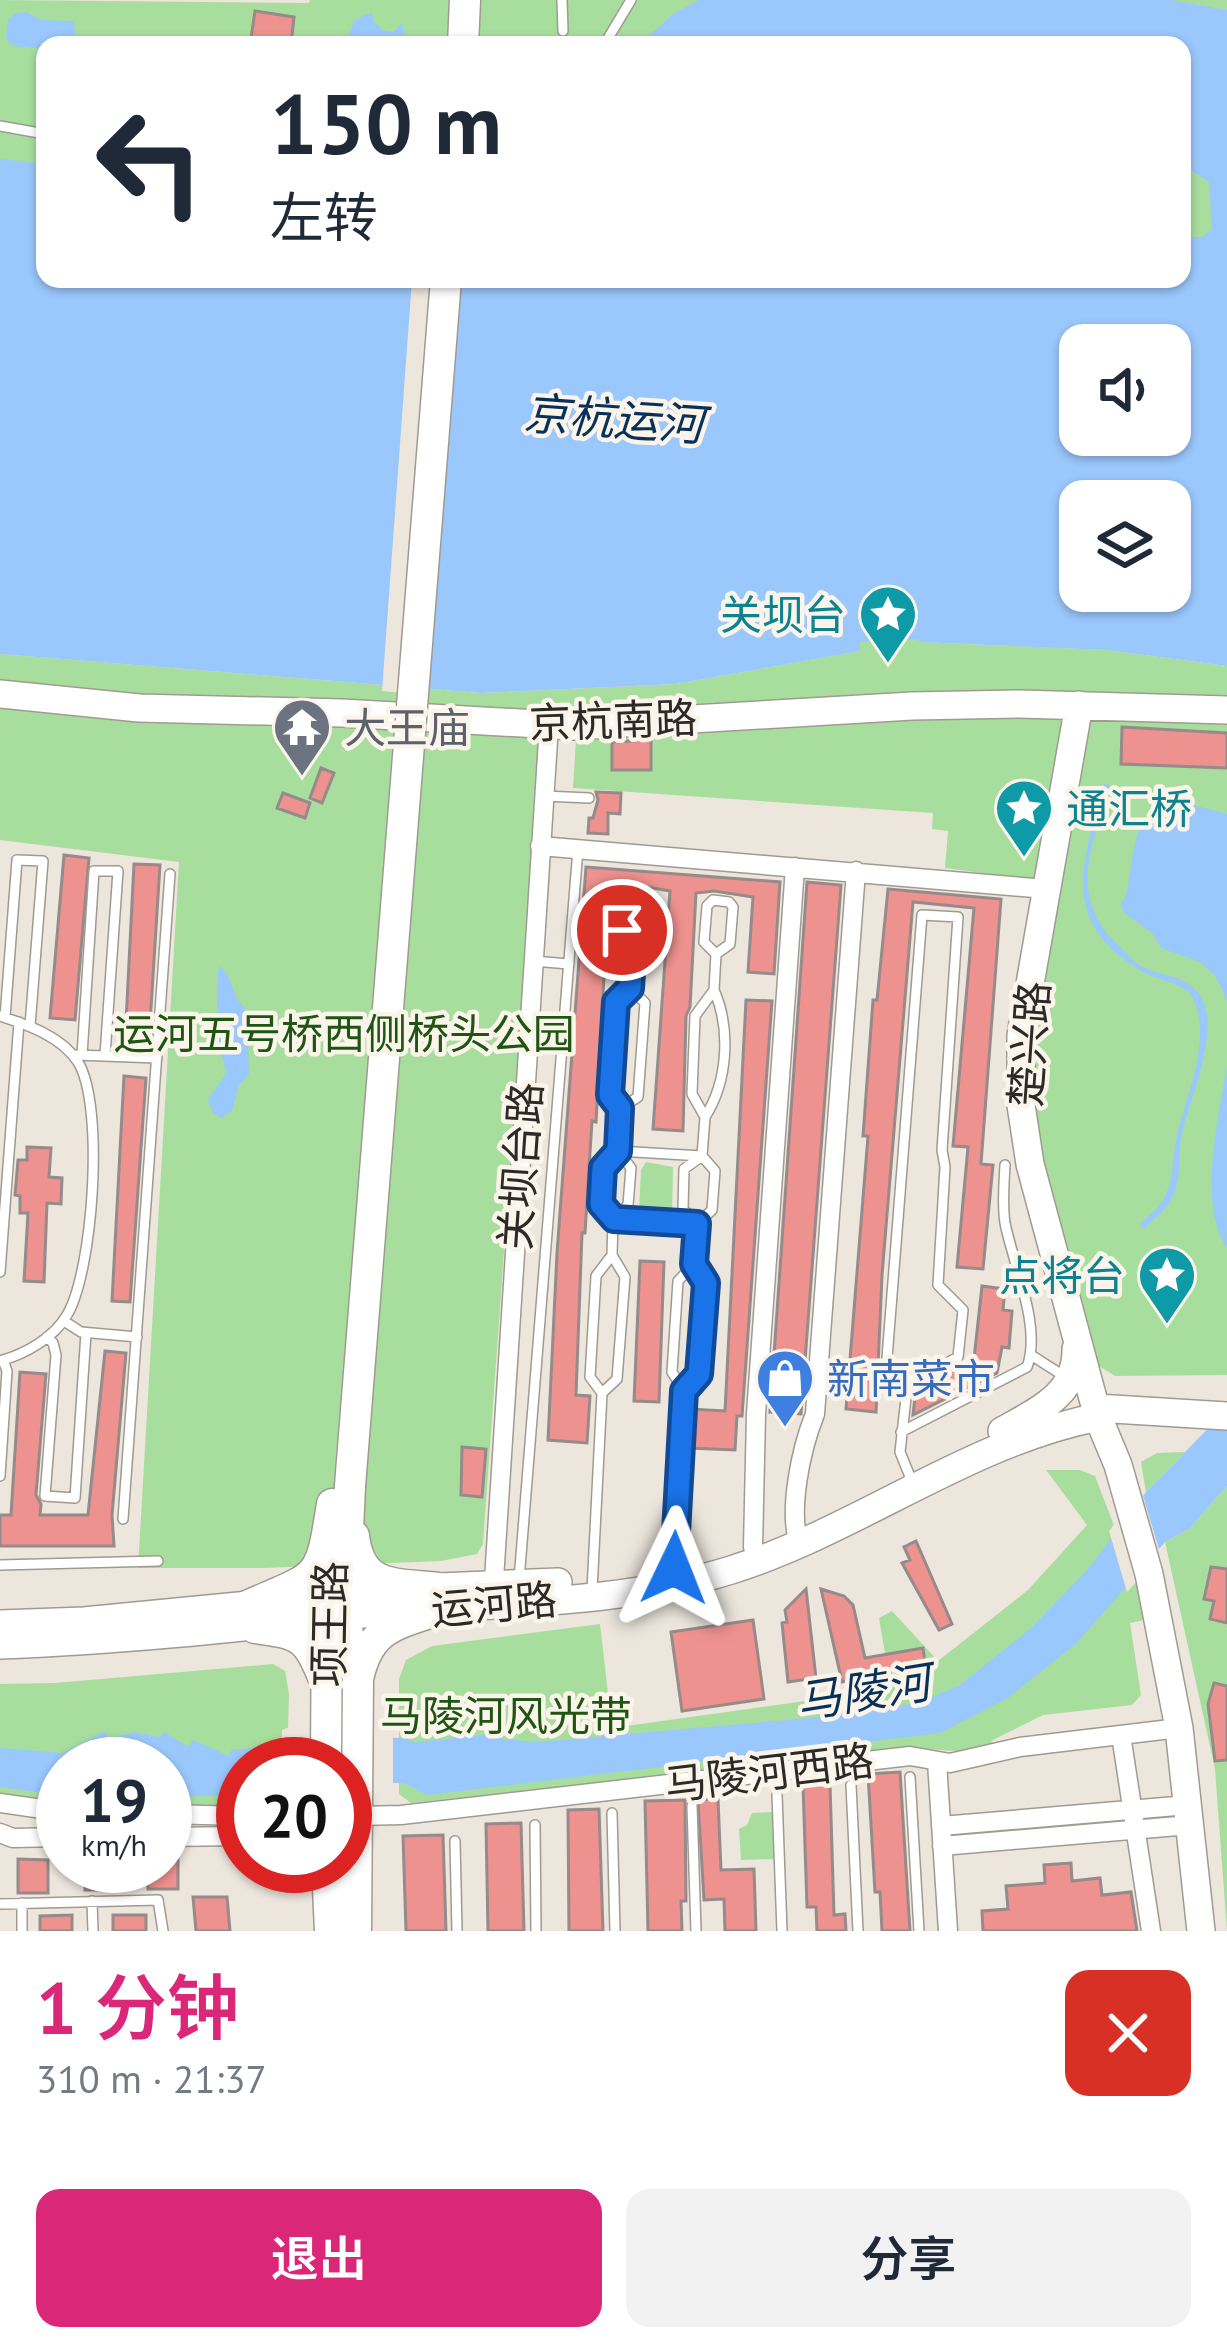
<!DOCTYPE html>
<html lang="zh">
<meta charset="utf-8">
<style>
:root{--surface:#fff;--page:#f2f2f3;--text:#1f2937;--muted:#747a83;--accent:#db2777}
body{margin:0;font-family:"PT Sans","Noto Sans SC",sans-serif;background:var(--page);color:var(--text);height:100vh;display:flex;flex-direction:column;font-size:45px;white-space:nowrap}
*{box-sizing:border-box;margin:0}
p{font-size:39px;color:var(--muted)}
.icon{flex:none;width:66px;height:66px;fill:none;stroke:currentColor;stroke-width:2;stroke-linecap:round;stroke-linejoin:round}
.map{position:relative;height:1931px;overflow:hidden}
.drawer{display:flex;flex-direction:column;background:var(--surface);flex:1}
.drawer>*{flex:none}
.hud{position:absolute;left:36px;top:36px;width:1155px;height:252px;border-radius:24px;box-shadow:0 3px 9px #0004;background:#fff;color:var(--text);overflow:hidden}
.fabs{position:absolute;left:1059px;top:324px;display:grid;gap:24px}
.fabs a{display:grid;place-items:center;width:132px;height:132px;border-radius:24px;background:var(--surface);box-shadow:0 3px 9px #0004;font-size:60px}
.speed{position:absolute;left:36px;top:1737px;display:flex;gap:24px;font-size:60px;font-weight:700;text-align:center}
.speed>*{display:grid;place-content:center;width:156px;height:156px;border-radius:50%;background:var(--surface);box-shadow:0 3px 9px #0004;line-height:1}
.speed small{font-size:30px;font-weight:400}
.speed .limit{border:18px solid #d22;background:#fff;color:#111}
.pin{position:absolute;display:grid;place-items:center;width:102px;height:102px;color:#fff;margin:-51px;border:6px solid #fff;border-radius:50%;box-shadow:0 3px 12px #0007}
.me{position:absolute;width:132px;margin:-66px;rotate:2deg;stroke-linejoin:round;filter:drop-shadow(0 0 9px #0008)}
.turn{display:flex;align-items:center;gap:42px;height:252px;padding:0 36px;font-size:54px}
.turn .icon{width:156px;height:156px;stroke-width:2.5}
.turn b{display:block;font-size:84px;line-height:102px}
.round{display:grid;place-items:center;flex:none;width:126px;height:126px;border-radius:24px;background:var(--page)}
.summary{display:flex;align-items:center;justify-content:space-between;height:204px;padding:0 36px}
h1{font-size:72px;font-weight:600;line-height:90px;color:var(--accent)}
.cta{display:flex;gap:24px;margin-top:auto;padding:24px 36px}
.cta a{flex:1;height:138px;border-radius:24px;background:var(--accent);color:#fff;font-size:48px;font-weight:600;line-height:138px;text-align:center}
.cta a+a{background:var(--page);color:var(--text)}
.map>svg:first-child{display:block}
</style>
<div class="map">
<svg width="1227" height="1931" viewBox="0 0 1227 1931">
<rect width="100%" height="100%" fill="#ece6dd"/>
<path fill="#a8de9d" d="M0,0L309,3L310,0H1227V248L1182,246V45H45V164L0,160Z
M919,638L920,642L1107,650L1227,666V1375L1115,1376L1099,1366L1038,1164L1027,1062L1061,884L945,868L948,831L932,829L933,813L573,788L576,739L571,717L180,700L0,683V654L481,693L676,684L859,651L860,641Z
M0,703L541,737L483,1544L477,1554L441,1561L263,1568H138L179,862L0,840Z
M646,1162L673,1167L672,1217H645L639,1212L641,1170Z
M1185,1452L1146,1492L1141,1462L1157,1453Z
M1046,1470H1080L1095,1476L1150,1619L1130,1623L1141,1695L1132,1705L1043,1715L991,1741L996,1746C963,1755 950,1750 917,1748L411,1803L399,1794V1679L406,1660L432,1646L600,1624L612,1728L891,1689L879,1618L892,1611L938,1661L1028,1590L1087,1525Z
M1227,1486V1931L1215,1769L1165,1542L1189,1529Z
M273,1664L285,1671L289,1694L287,1764H243V1811L165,1810V1764H63V1807L0,1798V1684L55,1683Z
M773,1812L775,1859L741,1860L739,1829L747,1825L752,1813Z"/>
<path fill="#9ac7fc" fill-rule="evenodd" d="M699,0H1171L1227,10V666L1107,650L919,642V639L860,642V651L676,684L481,693L0,654V159L45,164V279H1182V237H1202L1212,229L1209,182L1182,164V45H639L673,14ZM1080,345H1170V435H1080ZM1080,501H1170V591H1080Z
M27,12L40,20L74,21L76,44L45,45V49L13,46L6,38L8,20L16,13Z
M372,12L373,20L382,30L394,32L402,22L406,45H344L355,20Z
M1104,784L1110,785C1094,843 1067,892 1114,941C1123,949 1131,960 1141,966C1161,977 1185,974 1199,994C1224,1029 1187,1103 1181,1139C1178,1157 1181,1176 1174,1194C1168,1209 1155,1217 1144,1229L1139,1224C1149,1216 1159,1208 1165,1196C1174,1179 1172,1159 1176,1140C1184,1098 1217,1033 1189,992C1173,980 1155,980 1138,969C1057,919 1084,859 1104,784Z
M1162,802L1186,803L1227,814V1001L1216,977L1200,962L1161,948L1152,933L1123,912L1121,902L1125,898C1135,863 1128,826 1162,802Z
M219,966C234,976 231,997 244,1006L252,1041L248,1045L249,1074L239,1085L232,1111L221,1118L212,1112L208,1098L226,1074C225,1060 218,1049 217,1035C217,1025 217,970 219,966Z
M1227,1066V1248C1197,1206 1219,1115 1227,1066Z
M1227,1409V1486L1189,1529L1165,1542L1077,1643L1008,1698L940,1733L427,1795L404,1783H345V1764H243V1795L165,1797V1764H63V1796L0,1787V1748L62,1753L105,1731L109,1739L134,1732L160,1737L164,1732L188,1747L193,1740L229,1756L232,1749C254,1749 268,1748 287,1734L401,1738L416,1742L492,1734L502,1739L538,1742L809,1718L919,1703L960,1685L1031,1628L1088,1569L1146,1492Z"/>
<path fill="#ece6dd" d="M412,279H457L428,695L382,691Z
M1141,1489L1161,1556L1127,1592L1109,1531Z
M287,1728L393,1731V1784L345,1789V1764H281L282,1730Z"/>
<path fill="#ee928f" stroke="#968a8a" stroke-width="3" d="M255,11L294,17L291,45H250Z
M1122,727L1227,733V768L1121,764Z
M651,740V770H612V742Z
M321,768L334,773L322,803L310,798Z
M596,792L621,793L620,814L608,813V834L588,833L589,818H593L598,800Z
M283,793L310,803L305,818L277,808Z
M64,855L89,858L75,1020L50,1018Z
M134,864L160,865L150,1024L126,1022Z
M586,867L780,882L774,974L748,972L753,897L714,891L696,893L690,1007L686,1016L683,1131L653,1129L670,891L630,884L609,887L596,1122L592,1121L585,1233H582L576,1395L590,1396L587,1443L548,1440L557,1253Z
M807,882L841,885L801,1414L770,1412Z
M888,889L1001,899L981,1164L993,1165L983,1269L957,1267L968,1147L953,1146L974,908L913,902L882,1275L876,1412L846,1409L868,1136H863L873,1000H877Z
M746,1000L772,1001L742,1416H737L735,1450L688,1448L691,1409L725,1411Z
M124,1076L146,1078L130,1302L112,1301Z
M27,1147L51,1148L49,1177L62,1178L61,1204L47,1203L44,1282L24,1281L28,1213H20V1196L15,1195L18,1160H27Z
M640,1261L664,1262L659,1402L634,1401Z
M982,1286L1005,1289L1003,1310L1012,1311L1009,1348L1002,1347L997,1373L913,1415L916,1387H925L974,1359Z
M105,1351L126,1353L112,1515L114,1546H0V1515H11L20,1372L46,1374L36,1495L41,1504L40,1515H88Z
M462,1447L486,1449L482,1497L461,1495Z
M916,1541L952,1624L939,1630L902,1563L910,1560L904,1547Z
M1211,1567L1227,1569V1623L1210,1619L1214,1601L1204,1599Z
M806,1589L816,1678L788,1682L782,1623L787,1622L785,1610Z
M821,1589L844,1596L853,1605L865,1658L923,1648L925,1663L868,1672L869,1676L842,1682Z
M753,1620L764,1699L682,1711L671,1632Z
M1214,1683L1227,1686V1760L1215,1761L1208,1704Z
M900,1772L910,1931H882L880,1892H875L868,1774Z
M830,1784L834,1915L845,1914L846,1931H817L816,1907H807L803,1785Z
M718,1799L721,1870L754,1869L756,1931H725L724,1899L704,1900L698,1800Z
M685,1800L686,1901H681L682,1931H648L645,1801Z
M599,1809L603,1931H569L568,1810Z
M521,1823L524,1931H488L486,1824Z
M443,1835L446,1931H406L403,1836Z
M165,1856H178V1889H148V1866H165Z
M18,1859L48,1860V1893H18Z
M1071,1863L1072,1881L1100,1878L1102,1895L1131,1892L1137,1931H983L982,1911L1008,1909L1006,1886L1045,1883L1044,1865Z
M85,1866H115V1890H85Z
M193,1897H227L230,1931H196Z
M72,1915V1931H40V1916Z
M113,1915H146V1931H113Z"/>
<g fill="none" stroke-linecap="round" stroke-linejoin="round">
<g stroke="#a09a91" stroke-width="12">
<path id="lane" d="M562,0L563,31
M604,45L631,0
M0,126L45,134
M544,796L589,798
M533,961L569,964
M0,1016C28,1025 61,1036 78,1062C105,1106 93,1272 67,1315C54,1338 25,1354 0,1361
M5,1017L17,860L43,861L30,1026
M77,1055L157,1058
M82,1055L94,871H118L105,1055
M621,1108L638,1097L645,1003L630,988
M705,1117C728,1081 731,1029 714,990
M613,1219L697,1224L712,1210L715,1171L702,1156L618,1151
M613,1219L628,1205L631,1168L618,1151
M0,1272L19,1022
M64,1321L81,1332L137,1337
M47,1337L53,1343L56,1355L45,1496L75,1498L86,1333
M1031,1355L1067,1378
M908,1380L891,1368L887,1358L922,915L958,917L942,1150L945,1167L938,1285L963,1310L958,1357L922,1377L908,1380L900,1452L913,1484
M684,1391L699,1374L706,1283L694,1264
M602,1393L617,1379L625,1277L612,1255
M901,1432L1027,1367C1042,1327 1013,1264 1005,1223C1002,1204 1004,1184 1005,1165
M0,1476L7,1371L3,1360
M123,1519L170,874
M0,1565L158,1561
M678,1579C665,1544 681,1433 684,1391L672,1372L678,1281L694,1264L697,1224L683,1209L684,1169L702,1156L705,1117L692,1094L695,1016L714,990L716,954L704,942L707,906L713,900L729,902L733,907L730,944L716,954
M519,1580L578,849
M592,1590L602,1393L590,1377L596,1276L612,1255L613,1219L601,1204L603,1168L618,1151L621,1108L610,1095L616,1002L630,988L633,940L622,930L624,898L629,893L648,895L652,899L649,933L633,940
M910,1777L919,1931
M851,1785L858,1931
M777,1795L782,1931
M692,1806L696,1931
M612,1813L615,1931
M535,1825L536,1931
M455,1841L457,1931
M92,1901L93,1931
M22,1903V1931
M0,1904L158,1900L163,1931"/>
</g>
<g stroke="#a09a91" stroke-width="21">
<path id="street" d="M540,846L1046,889
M799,1545C788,1509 801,1449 815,1414L856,871
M758,1561L753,1547L756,1414L795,867
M493,1595L549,725
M1121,1735L1151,1931
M937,1762L948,1931
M0,1803L63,1812
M165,1814L243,1816
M356,1816L401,1815L910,1756L950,1763L1020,1747L1179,1728
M941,1826L1188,1805
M0,1833L13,1838L63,1837
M165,1837L243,1836
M942,1846L1190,1825"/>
</g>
<g stroke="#a09a91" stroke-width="30">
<path id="secondary" d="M0,694L139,708L342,713L574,726L912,706L1019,704L1227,710
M1079,705L1021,1035V1105L1030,1164L1098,1417L1118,1465L1149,1574L1179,1728L1201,1931
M1097,1408L1227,1416
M1002,1431C1037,1411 1077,1395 1076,1349
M0,1624L84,1621L249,1605L344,1591L558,1582
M0,1645C115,1641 229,1629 344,1616C472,1601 606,1609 731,1570C858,1530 967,1443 1098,1417"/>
</g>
<g stroke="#a09a91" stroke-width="33">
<path id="primary" d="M463,45L465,0
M350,1486L344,1616L358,1679L356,1931
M354,1536C360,1589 395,1583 438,1588
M249,1605C320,1574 320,1582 332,1504
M255,1628C301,1634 306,1636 324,1679
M358,1679C369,1627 395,1625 441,1609
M326,1764L327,1596
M327,1866L330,1931"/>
</g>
<use href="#lane" stroke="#fff" stroke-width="9"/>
<use href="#street" stroke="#fff" stroke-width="18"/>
<use href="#secondary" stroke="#fff" stroke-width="27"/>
<use href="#primary" stroke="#fff" stroke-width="30"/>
<g stroke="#a09a91" stroke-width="33" stroke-linecap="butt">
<path id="primary-bridge" d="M350,1486L446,279"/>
</g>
<use href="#primary-bridge" stroke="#fff" stroke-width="30"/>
</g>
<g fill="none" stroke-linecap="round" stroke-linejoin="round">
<g stroke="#114b97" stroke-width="30">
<path id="route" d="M622,930L633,940L630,988L616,1002L610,1095L620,1108L618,1151L603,1168L601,1204L614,1219L697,1224L694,1264L706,1283L699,1374L684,1391L674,1568"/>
</g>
<use href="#route" stroke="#1a73e8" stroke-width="21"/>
</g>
<defs>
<g id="sight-pin" transform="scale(3)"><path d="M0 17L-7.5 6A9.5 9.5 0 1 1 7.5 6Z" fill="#0f9aa8" stroke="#faf4ea"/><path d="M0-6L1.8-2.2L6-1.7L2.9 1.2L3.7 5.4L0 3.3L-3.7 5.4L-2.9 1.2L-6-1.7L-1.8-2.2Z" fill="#fff"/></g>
<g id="temple-pin" transform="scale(3)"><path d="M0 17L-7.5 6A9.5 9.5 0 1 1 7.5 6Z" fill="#6b7280" stroke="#faf4ea"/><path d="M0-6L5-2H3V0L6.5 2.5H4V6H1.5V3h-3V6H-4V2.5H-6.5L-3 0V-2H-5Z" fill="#fff"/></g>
<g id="shop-pin" transform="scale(3)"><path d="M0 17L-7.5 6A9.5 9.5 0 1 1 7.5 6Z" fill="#3f7fe0" stroke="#faf4ea"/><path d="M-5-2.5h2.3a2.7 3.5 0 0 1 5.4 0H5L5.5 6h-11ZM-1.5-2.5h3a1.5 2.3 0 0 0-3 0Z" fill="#fff"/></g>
</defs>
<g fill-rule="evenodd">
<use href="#sight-pin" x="888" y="614"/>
<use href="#temple-pin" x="302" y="727"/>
<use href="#sight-pin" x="1024" y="808"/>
<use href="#sight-pin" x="1167" y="1275"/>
<use href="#shop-pin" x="785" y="1378"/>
</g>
<g text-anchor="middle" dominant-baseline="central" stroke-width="9" stroke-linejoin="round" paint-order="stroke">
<g font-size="42" fill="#0d838f" stroke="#faf4ea" text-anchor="end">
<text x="846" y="614">关坝台</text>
<text x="1066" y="808" text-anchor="start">通汇桥</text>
<text x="1125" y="1275">点将台</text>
</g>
<g font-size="42" fill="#2c2a26" stroke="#faf4ea">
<text transform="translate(613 720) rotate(-2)">京杭南路</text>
<text transform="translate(1029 1044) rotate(-86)">楚兴路</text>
<text transform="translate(520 1166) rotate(-86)">关坝台路</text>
<text transform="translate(494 1604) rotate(-5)">运河路</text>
<text transform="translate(329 1624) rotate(-89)">项王路</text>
<text transform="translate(769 1772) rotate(-7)">马陵河西路</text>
</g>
<g font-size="42" fill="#5b616d" stroke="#faf4ea" text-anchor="start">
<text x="344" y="727">大王庙</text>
</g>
<g font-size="42" fill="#1e5512" stroke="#faf4ea">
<text x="344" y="1033">运河五号桥西侧桥头公园</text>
<text x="506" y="1715">马陵河风光带</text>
</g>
<g font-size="42" fill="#366cbe" stroke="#faf4ea" text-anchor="start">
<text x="827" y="1378">新南菜市</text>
</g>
<g font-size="45" font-style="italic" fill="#08315a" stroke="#faf4ea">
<text transform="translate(614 418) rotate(4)">京杭运河</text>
<text transform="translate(863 1691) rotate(-9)">马陵河</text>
</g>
</g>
</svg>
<div class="fabs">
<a><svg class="icon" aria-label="sound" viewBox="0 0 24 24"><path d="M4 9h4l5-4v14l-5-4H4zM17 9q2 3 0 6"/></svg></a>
<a><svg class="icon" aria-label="layers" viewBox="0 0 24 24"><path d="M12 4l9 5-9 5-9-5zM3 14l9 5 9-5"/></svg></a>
</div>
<div class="speed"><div>19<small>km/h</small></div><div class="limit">20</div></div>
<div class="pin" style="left:622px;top:930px;background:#d93025"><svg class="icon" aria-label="arrive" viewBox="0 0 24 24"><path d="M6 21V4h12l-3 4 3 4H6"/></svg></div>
<svg class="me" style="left:674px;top:1568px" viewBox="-20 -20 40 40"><path d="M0-17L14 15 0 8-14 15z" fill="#1a73e8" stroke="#fff" stroke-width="4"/></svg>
<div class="hud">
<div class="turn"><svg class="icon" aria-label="left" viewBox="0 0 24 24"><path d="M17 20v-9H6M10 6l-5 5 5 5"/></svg><div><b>150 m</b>左转</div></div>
</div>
</div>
<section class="drawer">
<div class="summary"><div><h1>1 分钟</h1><p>310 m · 21:37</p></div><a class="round" style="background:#d93025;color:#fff"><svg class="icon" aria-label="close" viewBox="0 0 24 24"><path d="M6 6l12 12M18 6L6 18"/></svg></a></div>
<div class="cta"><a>退出</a><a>分享</a></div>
</section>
